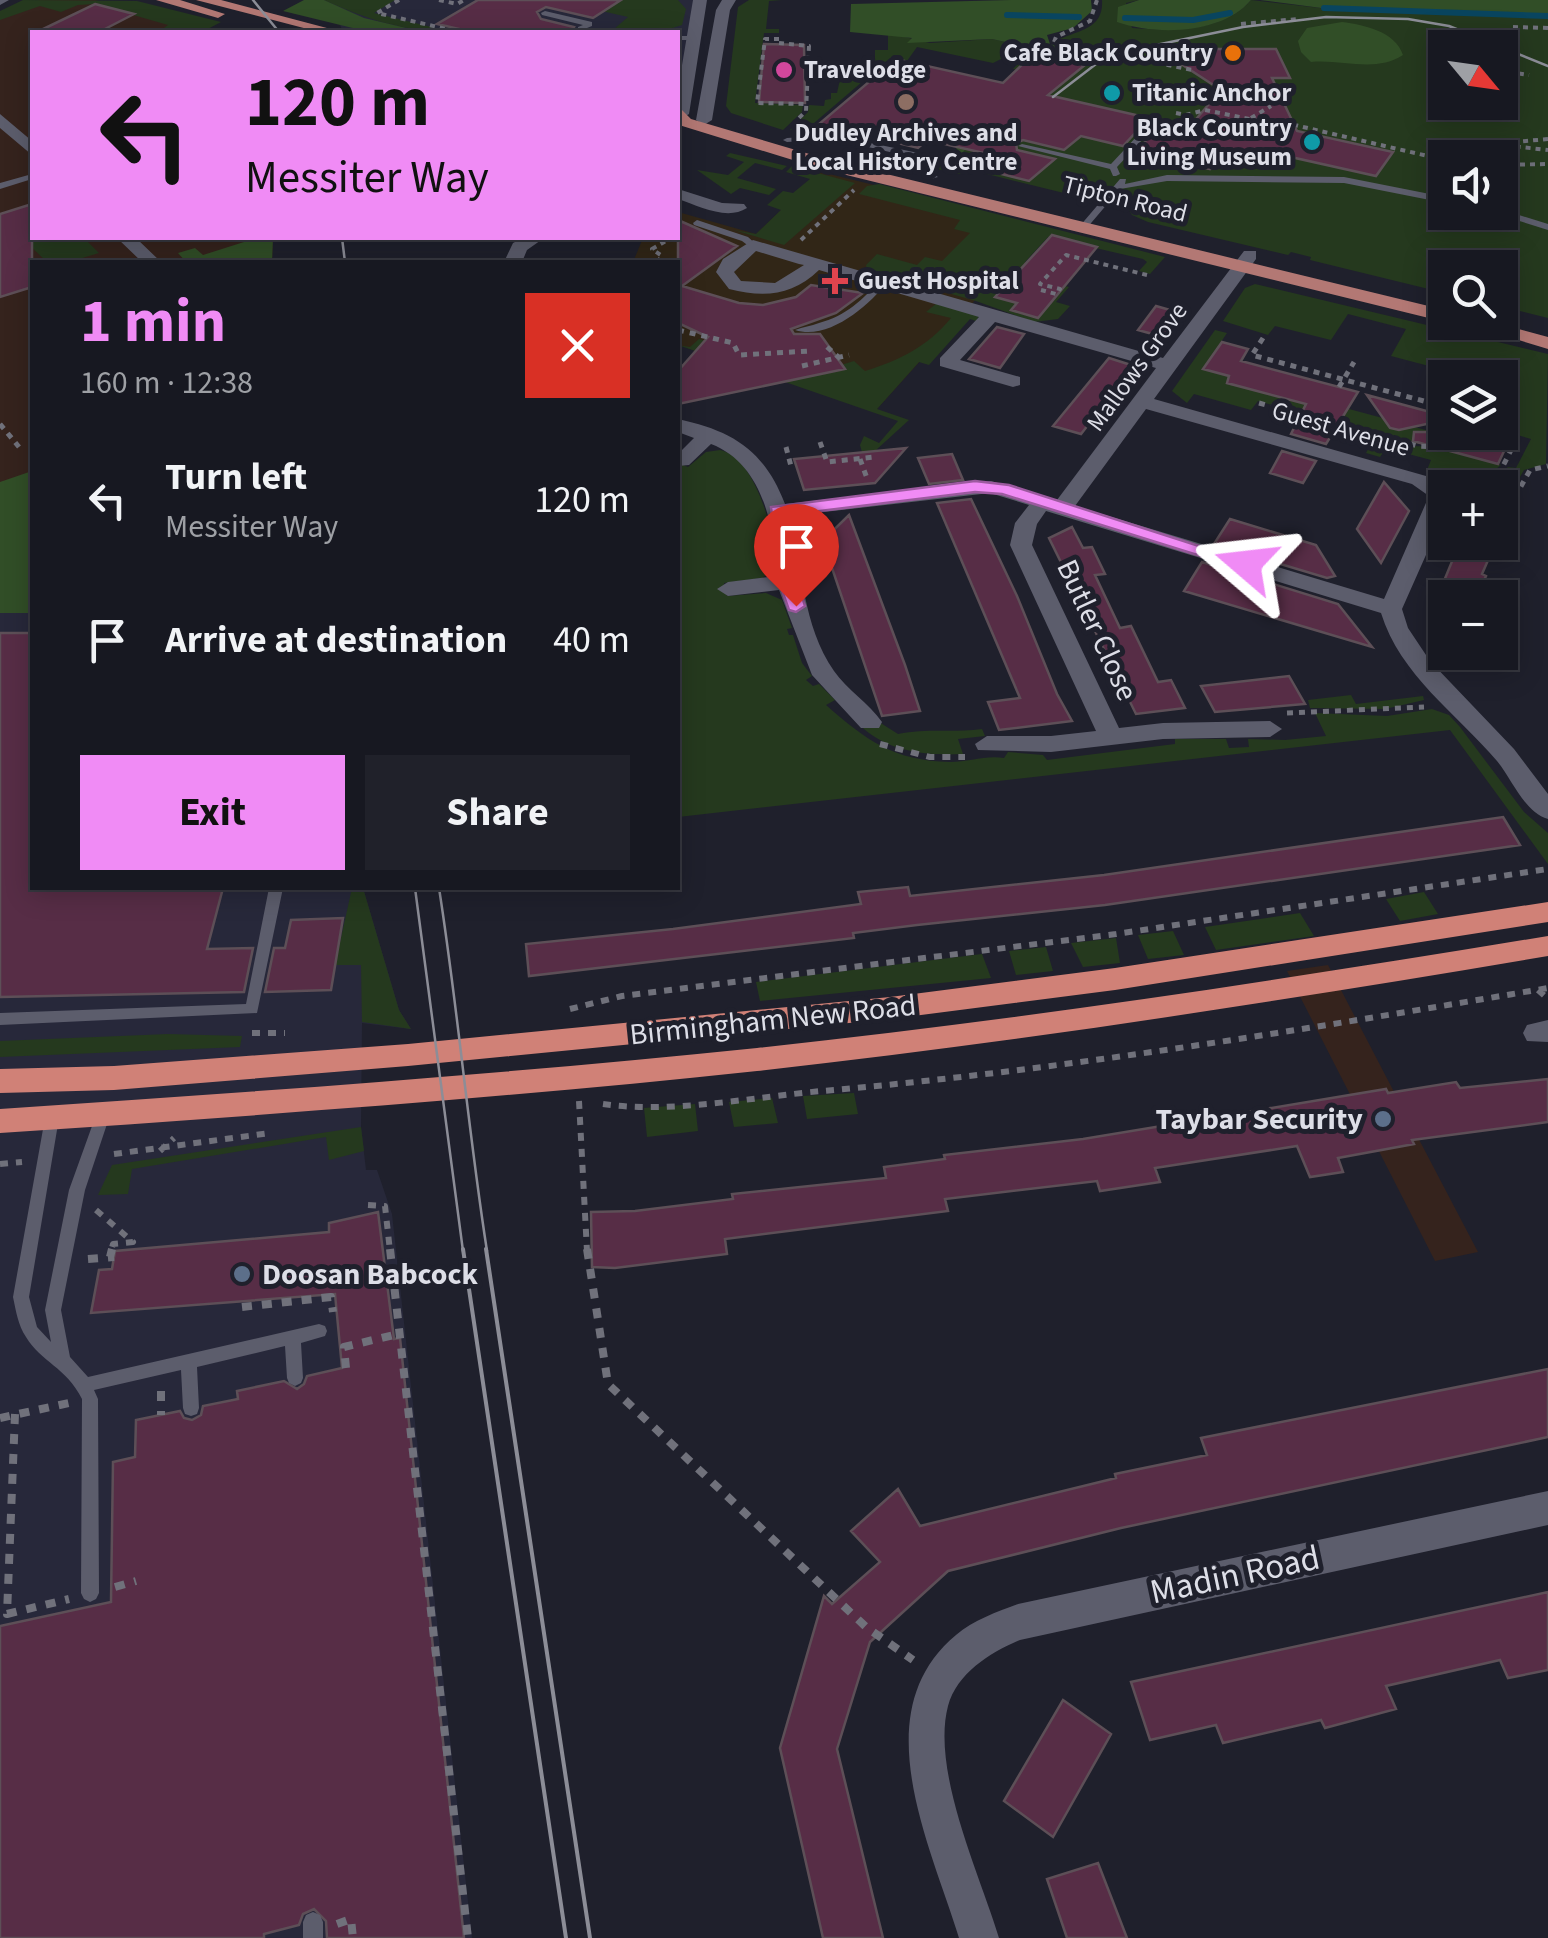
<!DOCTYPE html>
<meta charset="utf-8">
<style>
:root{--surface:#171821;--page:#20212a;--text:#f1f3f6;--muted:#9ea0a5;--line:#36373f;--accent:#f08bf5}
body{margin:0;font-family:"Source Sans 3",sans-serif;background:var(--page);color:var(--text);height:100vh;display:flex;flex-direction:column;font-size:38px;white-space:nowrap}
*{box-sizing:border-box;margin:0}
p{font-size:32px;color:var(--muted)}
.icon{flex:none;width:55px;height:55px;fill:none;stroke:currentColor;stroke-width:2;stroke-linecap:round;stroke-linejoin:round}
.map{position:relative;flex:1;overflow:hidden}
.panel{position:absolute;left:30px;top:260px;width:650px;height:630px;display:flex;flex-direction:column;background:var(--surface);border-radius:0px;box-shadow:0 5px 25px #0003,0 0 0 2px var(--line)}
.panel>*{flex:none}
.banner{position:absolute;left:30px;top:30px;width:650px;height:210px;border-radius:0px;box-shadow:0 5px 25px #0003,0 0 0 2px var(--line);background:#f08bf5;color:#111;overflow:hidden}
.needle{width:65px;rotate:119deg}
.tools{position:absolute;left:1428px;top:30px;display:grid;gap:20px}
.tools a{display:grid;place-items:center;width:90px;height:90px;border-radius:0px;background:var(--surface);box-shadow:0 5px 25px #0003,0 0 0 2px var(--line);font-size:50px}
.pin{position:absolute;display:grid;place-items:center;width:85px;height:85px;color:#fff;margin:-102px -42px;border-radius:50% 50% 50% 0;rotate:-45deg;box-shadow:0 0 10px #0007}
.pin .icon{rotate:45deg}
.me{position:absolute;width:110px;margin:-55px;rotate:287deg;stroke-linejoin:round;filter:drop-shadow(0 0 8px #0008)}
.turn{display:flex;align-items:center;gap:35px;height:210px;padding:0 50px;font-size:45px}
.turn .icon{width:130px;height:130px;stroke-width:2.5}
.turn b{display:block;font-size:70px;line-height:85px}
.round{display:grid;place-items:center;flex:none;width:105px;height:105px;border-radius:0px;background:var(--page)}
.headline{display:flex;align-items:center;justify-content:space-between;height:170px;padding:0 50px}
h1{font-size:60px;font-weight:700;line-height:75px;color:var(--accent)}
.primary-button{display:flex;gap:20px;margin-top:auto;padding:20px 50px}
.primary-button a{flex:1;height:115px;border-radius:0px;background:var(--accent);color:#111;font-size:40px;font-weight:700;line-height:115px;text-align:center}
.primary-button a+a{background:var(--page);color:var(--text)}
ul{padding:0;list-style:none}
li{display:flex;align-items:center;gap:30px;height:140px;padding:0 50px}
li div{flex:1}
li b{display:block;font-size:38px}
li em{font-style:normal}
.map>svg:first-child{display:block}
</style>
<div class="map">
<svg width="1548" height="1938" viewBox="0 0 1548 1938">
<rect width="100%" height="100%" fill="#1f202c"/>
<path fill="#35231d" d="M40,0H95L210,32H32V238H273L272,262H32V613H0V13Z
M1328,965L1392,1088L1478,1252L1435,1261L1287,971Z"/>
<path fill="#27283a" d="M324,0H700L684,79L678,82V32H343L340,25L362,18Z
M0,613H32V888H363L399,1010L411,1029L362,1023L361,1127L366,1170H377L392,1214L472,1938H0Z"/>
<path fill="#312617" d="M821,172L1042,226L876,410L678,345V262H633L643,238H678V212L756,234Z"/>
<path fill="#25391e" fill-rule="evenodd" d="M23,0L137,1L221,22L202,32H164L161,30L168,25L95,4L78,5L61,12L40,6L0,20V11Z
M324,0H395L374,13L452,32C406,32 366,19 324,0Z
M621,0H678L686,9L682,25L663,31L617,32L614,29L628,17L584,7L594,1L613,5Z
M749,0H782L769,1L766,29H779V33H764L755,103L803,105L802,112L783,130L731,113L726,106L738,7Z
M1102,0H1139L1126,3L1132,28C1172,31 1224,32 1251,0L1329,9L1548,18V318L1500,306V268H1445V293L1310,260L1311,257L1291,252L1288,255L1148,222L1132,215L1126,205L1092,190L1068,194L979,172L960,174L933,168L936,152L958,157L1071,45L1060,39C1080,30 1104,28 1102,0ZM1445,48H1500V102H1445ZM1445,158H1500V212H1445Z
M888,33L930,43L992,39L1052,52L1047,57L1033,54L1025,71L1013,69L1025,56L1013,53L993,63L917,47L907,61L890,58L814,123L823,125L818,129L790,130L808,112L809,105L824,106L825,100L831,99V93H837L841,75H852L853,68H868V63L875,62V50H888Z
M730,153L787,166L782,170L755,163L737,178L776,189L769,195L740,188L731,194L697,170L728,175L744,162L726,156Z
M792,166L855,183L784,245L734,230L756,234L781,210L767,205L783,191L793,193L810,179L786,172Z
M879,184L1165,257L1150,274L1139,271L1147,262L1143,259L1048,237L1025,262L1038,266L1032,273L1019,270L995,296L1047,281L1069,287L1056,302L1070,306L1058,319L1034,322L976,301L867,270L866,265L877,254L917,265L925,257L942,261L970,233L954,229L960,220L859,194L867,186Z
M42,238H84L99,253L69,262H47L26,242Z
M1255,284L1548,354L1546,464L1524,470L1516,484L1488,478L1498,476L1508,467L1516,468L1531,439L1500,430V378H1445L1439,389L1435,387L1444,370L1391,356L1406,329L1348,314L1331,340L1275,326L1268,335L1223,321L1245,288Z
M937,303L979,316L976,321L970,319L929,365L919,362L877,409L909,420L875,451L876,455L863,456L860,445L864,436L879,443L898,421L678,345L690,347L699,339L802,368L809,377L844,370L841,365L854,361L865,371C900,360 927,347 951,318L926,312Z
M1215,330L1227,333L1203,369L1265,386V393L1311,398L1313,417L1258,401L1251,410L1194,394L1187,403L1172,391Z
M1349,409L1390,420V428L1399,430L1407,425L1448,436L1432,446L1419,444L1325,420L1340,422L1343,417L1339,414Z
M1277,410L1408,446L1447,447L1501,465C1488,479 1444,476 1427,470L1431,460L1386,448L1380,457L1366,453L1371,444L1334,433L1328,442L1304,436L1309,426L1273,416Z
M720,450C756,457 775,535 777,568L762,578L724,583L727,596L766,593L782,600L792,628L787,629L789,635H793L802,663L812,676L806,680L813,686L819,684L835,700L826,705C866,740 894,761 950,762C968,762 986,755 1004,758L1008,752L1043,755L1047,760L1175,744V739H1226L1229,748L1249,747L1248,739L1285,740L1326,736L1315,713L1387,716L1432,709L1449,715L1460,727L1524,812L1548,833V864L1450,730L678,817V463L688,467L706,452Z
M1351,695L1356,704L1423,696L1424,700L1385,709L1310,708L1308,700Z
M879,722L898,734C927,728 952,733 982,729L985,736L958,739L963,754C929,756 889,752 863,728Z
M352,888H363L399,1010L411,1029L362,1022L361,965H335Z
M1424,892L1438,914L1400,921L1386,899Z
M1300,913L1314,936L1216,950L1205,927Z
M1173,931L1184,955L1148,959L1138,935Z
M1116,938L1120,963L1083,967L1071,943Z
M1046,947L1053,971L1016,975L1009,951Z
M982,954L991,978L760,1001L756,982Z
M168,1034L242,1036L240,1047L0,1057V1041Z
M854,1093L858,1114L807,1119L803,1096Z
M772,1098L778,1123L734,1127L729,1102Z
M695,1104L698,1131L647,1137L644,1108Z
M361,1127L364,1151L329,1160L326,1137L132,1169L128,1194L98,1195L112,1165Z"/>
<path fill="#314e27" d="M304,0H324L364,18L423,32H369L283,11Z
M1011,0H1091L1092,11L1073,28L1047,35L1050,44L1067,49L958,157L950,155L1051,52L992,39L907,43L912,38L850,32L851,4Z
M1139,0H1251C1223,34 1157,36 1117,22L1118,7Z
M1260,0H1548V18L1329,9Z
M1342,22C1364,25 1395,31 1403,55C1376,73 1342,59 1311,62L1301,52L1298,41L1307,28Z
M245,238H273L272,262H186L178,253L195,248L203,255L244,242Z
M32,471V613H0V482Z"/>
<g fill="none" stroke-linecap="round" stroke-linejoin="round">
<path stroke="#09455f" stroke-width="6" d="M1324,8L1548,16
M1007,15L1079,17
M1125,18L1193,20L1230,13"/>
</g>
<path fill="#572d46" stroke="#5d4f57" stroke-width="2.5" d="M478,0H621L593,18L546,7L537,12L541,19L574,27L571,32H472L437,24Z
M95,4L134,14L99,32H37Z
M764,44L804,45L805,103L759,102Z
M1158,49H1276L1290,78H1272L1297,131L1393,152L1376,176L1286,156L1278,166L1223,154L1210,169L1143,154L1146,151L1139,149L1162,121L1191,125L1221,90Z
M1033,54L1085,65L1048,95L1149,118L1123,146L1081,136L1064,150L1023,140L1016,143L1017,150L1055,159L1029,181L974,167L988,154L927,140L918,148L819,124L896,59L1003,83Z
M32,204V287L0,297V214Z
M678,220L737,246L682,286L739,303L763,305L796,297L811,285L863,293L836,313L791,329L794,334H820L845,369L678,404V371L708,337L678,323Z
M1052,235L1097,247L1038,318L1011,310L1017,303L995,297Z
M1156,306L1184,314L1167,338L1138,330Z
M997,327L1024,334L1000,368L969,359Z
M1222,342L1248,349L1241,361L1358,392L1326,444L1291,434L1306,404L1227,383L1229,376L1203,369Z
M1109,358L1134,366L1081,434L1053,426Z
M1367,395L1445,416V420L1399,430L1390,428Z
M1414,432H1513L1498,464L1413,441Z
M906,448L875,483L804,490L794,459Z
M1282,451L1316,461L1303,483L1270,473Z
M952,454L963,480L929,484L918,458Z
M1384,482L1409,511L1381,563L1357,529Z
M971,499L1017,596L1057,694L1072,721L999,730L988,702L1020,698L937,503Z
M849,515L905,665L920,711L882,716L829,559L802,561Z
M1230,519L1316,545L1335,576L1327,578L1214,544Z
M1072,527L1083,548L1092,547L1105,574L1095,575L1120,628L1131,626L1158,682L1171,680L1185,708L1136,714L1049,538Z
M1460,542H1496L1482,574L1486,576L1476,598H1437Z
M1202,562L1338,604L1372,647L1184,591Z
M0,633H32V888H223L207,949L253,948L244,992L0,997Z
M1289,676L1305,704L1215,712L1201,686Z
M1503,817L1520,845L1105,905L917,925L853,933L854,938L529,976L526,944L673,929L861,904L858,892L908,887L910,896L1104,875Z
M343,918L331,990L265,992L274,948H285L291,920Z
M1548,1079V1122L1412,1140L1414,1144L1338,1158L1343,1172L1310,1177L1297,1146L1155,1168L1160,1182L1100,1191L1097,1181L945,1199L948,1211L725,1239L727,1254L615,1268L592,1267L591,1212L635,1211L733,1199L732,1194L886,1178L884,1167L945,1159L944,1155L1083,1139L1386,1089L1388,1093L1456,1082L1460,1088Z
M378,1212L394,1339L400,1338L464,1938H327L326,1921L314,1909L303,1914L299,1925L264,1934V1938H0V1626L111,1602L113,1462L135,1457L136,1420L180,1411L184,1418L192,1420L201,1415L203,1406L238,1399L237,1391L284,1381L297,1389L304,1384L307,1376L342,1368L335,1294L91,1313L99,1270L112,1269L115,1251L329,1232V1223Z
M1548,1369V1437L1121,1528L948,1571L870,1642L837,1749L883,1938H823L780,1748L824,1596L832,1604L880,1562L851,1531L898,1489L920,1526L1116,1478L1115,1474L1207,1455L1201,1438Z
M1548,1592V1670L1508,1678L1500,1660L1386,1686L1396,1709L1325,1728L1321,1720L1223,1743L1216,1725L1150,1740L1131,1682Z
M1063,1700L1111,1734L1053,1837L1004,1801Z
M1098,1863L1127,1938H1067L1047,1879Z"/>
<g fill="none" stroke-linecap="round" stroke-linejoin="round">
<path stroke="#70717b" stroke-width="4" stroke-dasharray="5 5" stroke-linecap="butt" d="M399,0L377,13L459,32
M439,0L457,4L464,0
M1097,0L1090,21L1056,37L1054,42L1192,70
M1241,24L1298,19
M1513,27L1548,28
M779,39H765L757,103L807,104
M779,43L809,46L806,111L797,120
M1509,72L1529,75
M1500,95L1508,85
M1176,113L1186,115L1205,110L1279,125L1286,123L1445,160
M1251,118L1271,106
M1548,139L1492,144L1548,150
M1500,165L1548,164
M801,240L854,190
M657,262L662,256L652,249L671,238
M1041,290L1056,294L1060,289L1040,284L1066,255L1147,275"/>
<path stroke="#70717b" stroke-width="5" stroke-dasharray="6 6" stroke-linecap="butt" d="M678,330L733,343L739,355L810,351
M1263,338L1252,355L1435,404L1443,390
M827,347L844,362
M802,366L849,355
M1339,387L1354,362
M1259,403L1418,446L1438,447L1451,437
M0,424L19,447
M820,442L827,462L874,457
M786,447L792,470
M860,459L868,481
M1451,475L1520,488L1530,470L1548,466
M1485,476L1500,472L1517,438
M1287,713L1424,707"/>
<path stroke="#70717b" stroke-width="6" stroke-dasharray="8 8" stroke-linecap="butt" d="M880,744L930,757H965
M1538,990L1548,999
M570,1009L622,996L1116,934L1548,869
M252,1033H285
M579,1101L587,1251
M603,1104C670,1114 754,1097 822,1091C1065,1070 1307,1029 1548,988
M160,1151L174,1138
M114,1154L270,1133
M0,1164L22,1162
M368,1205L385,1206L390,1251
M96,1210L133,1242L113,1244L111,1251"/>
<path stroke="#70717b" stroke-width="8" stroke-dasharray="10 10" stroke-linecap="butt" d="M390,1249L468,1938
M587,1249L608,1384L866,1627L913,1660
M110,1257L112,1249
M88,1259L114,1257
M242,1307L331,1297L333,1312
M346,1368L344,1347L402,1333
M161,1391V1415
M15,1414L7,1614L69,1599
M0,1418L69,1403
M115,1587L136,1581
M337,1924L351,1919L353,1938"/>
<path fill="#5c5d6c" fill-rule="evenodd" d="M545,11L592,22V26L587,28L598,32L578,31V27L583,25L542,15L541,13Z
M678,36H695L699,38L695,40H678Z
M1152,120L1159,122L1117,167L1120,174L1116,176H1113L1110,169L1018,146L1022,144L1111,164Z
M833,135L923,154V167L938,177L931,179L916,170V158L833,139L787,142L783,140L787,138Z
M32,174V179L0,189V183Z
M1167,175L1344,177L1445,197V203L1344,183L1167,181L1120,189L1086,229L1079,227L1120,179H1126L1125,184Z
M1500,209L1548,224V230L1497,214L1500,212Z
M697,220L748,237L757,245L750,247L742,241L694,225L693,223Z
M883,278L888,281C869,306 828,341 795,330C803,327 811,326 819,323C845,316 864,300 880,279Z
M269,888H283L257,1013L0,1025V1013L246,1004Z
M103,1109L108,1111L110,1115L85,1190L61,1310L70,1357L88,1377L319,1324L325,1326L327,1331L325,1336L301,1343L303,1378L301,1383L295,1386L289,1383L287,1378L285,1346L197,1367L199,1408L197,1414L191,1416L185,1414L183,1408L181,1370L94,1390L98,1399L99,1593L96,1599L90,1602L84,1599L81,1593L82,1399C66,1367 41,1362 26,1337C18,1325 16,1311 13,1297L45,1118L47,1114L52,1112L57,1114L59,1118L29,1297L37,1327L51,1342L45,1310L69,1190L96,1115L98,1111Z
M313,1912L320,1915L323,1922V1938H303V1922L306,1915Z"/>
<path fill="#5c5d6c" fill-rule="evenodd" d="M0,0H9L0,5Z
M693,0H707L689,114L681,119L678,118V89Z
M722,0H736L730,10L712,120L704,125L696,120L716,10Z
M0,114L32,141V155L0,128Z
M678,189L722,203L744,204L747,208C727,221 699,206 678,199Z
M117,238H136L161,262H142Z
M523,238H544L527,250L522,262H504L513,243Z
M753,240L1163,358L1244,251H1256V259L1154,399L1426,476L1445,488V512L1402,609L1408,628L1430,661L1514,749L1548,794V819C1524,812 1512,779 1497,761C1457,714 1400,675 1381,613L1046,511L1037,524L1032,545L1119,728L1163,723L1270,721L1282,729L1270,737L1163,739L1051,752L978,750L975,744L987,736H1051L1096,731L1010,545L1015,523L1029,505L990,493L789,516C803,567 802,625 834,671C847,690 869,703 882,722L879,728H861L812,675L779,590L728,596L717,589L728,582L777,576C774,526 763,464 711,444L689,465L678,466V454L694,438L678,432V419C733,431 764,450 785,504L991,481L1057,500L1156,368L995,322L960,360L1020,377V385L1013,387L940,366V358L979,317L819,270C792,296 764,298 729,289L716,272L723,259ZM756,251L799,264L804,265L775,283L741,281L734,272ZM1146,409L1412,484L1429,496L1384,599L1075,506Z
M1548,1020V1042L1527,1041L1523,1033L1527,1025Z
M1548,1491V1525L1020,1640C991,1652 957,1673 948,1706C931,1771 980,1875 999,1938H959C931,1846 863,1712 956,1635C973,1620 997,1612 1018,1604Z"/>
<path fill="#b37874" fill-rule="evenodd" d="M156,0H180L225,14L218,18Z
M196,0H221L342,32H319Z
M681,109L691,119L833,161L1445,310V322L822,169L679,125L678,110Z
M1460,322H1492L1548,337V349Z"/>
<path fill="#d08177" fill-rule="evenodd" d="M1548,902V922L1115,990L890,1019L408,1066L114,1090L0,1093V1069L114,1066L408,1044L890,997L1115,968Z
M1548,936V956C1286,1000 1022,1042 757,1071C505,1098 253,1116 0,1133V1109C253,1092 505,1074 757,1048C1022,1020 1286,979 1548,936Z"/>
<path stroke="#8c8d97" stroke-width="2.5" d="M253,0L279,32
M1053,97L1096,64L1122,52L1243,27L1326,17L1408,19L1449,26L1548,66
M342,238L345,262
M415,888L463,1251
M439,888C458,1009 468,1130 487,1251"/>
<path stroke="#8c8d97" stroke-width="4" d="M463,1249L566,1938
M486,1249L590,1938"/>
</g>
<path fill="#f08bf5" stroke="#9c5a9f" stroke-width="2.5" d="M975,481L1009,485L1255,564L1252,568H1239L1002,494L975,492L787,515C795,545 795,576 805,606L796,612L789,610L779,582L771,507Z"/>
<circle fill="#e8710a" stroke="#1f202c" stroke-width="4" cx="1233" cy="53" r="10"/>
<circle fill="#d1479c" stroke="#1f202c" stroke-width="4" cx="784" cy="70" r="10"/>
<g fill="#0f9aa8" stroke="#1f202c" stroke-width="4">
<circle cx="1112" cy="93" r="10"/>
<circle cx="1312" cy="142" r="10"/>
</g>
<circle fill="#8d6e63" stroke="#1f202c" stroke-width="4" cx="906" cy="102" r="10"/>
<path fill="#e0444e" stroke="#1f202c" stroke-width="4" d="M830 266h10v10h10v10h-10v10h-10v-10h-10v-10h10z"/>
<g fill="#5c6f8a" stroke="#1f202c" stroke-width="4">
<circle cx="1383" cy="1119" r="10"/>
<circle cx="242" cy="1274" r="10"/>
</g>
<g text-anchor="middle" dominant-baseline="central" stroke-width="10" stroke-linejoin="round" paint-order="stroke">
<g font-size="25" font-weight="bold" fill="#dddee7" stroke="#1f202c" text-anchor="start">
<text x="1213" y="53" text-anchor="end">Cafe Black Country</text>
<text x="804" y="70">Travelodge</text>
<text x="1132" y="93">Titanic Anchor</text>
<text x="1292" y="128" text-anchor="end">Black Country<tspan x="1292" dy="29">Living Museum</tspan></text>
<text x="906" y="133" text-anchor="middle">Dudley Archives and<tspan x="906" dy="29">Local History Centre</tspan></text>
<text x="858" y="281">Guest Hospital</text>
</g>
<g font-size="25" fill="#dddee7" stroke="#1f202c">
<text transform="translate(1125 199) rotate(14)">Tipton Road</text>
<text transform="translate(1137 367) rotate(-54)">Mallows Grove</text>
<text transform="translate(1341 429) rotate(16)">Guest Avenue</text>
</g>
<g font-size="30" fill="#dddee7" stroke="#1f202c">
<text transform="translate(1097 630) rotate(65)">Butler Close</text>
<text transform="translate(773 1020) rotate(-6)">Birmingham New Road</text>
</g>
<g font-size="30" font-weight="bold" fill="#dddee7" stroke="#1f202c" text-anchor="end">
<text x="1363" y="1119">Taybar Security</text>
<text x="262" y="1274" text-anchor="start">Doosan Babcock</text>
</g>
<g font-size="35" fill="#dddee7" stroke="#1f202c">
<text transform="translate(1235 1575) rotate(-12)">Madin Road</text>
</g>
</g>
</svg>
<div class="tools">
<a><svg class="needle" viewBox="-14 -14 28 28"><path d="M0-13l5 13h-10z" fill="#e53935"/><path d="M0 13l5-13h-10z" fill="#9ea0a5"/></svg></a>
<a><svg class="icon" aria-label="sound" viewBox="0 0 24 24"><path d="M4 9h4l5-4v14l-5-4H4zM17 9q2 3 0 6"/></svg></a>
<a><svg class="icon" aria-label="search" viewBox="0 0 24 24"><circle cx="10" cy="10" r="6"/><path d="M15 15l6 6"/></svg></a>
<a><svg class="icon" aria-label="layers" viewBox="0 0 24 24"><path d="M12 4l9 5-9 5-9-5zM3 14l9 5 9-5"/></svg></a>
<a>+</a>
<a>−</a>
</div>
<div class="pin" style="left:796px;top:606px;background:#d93025"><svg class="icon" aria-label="arrive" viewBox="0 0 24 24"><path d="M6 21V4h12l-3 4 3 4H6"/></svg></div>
<svg class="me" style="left:1246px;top:564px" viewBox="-20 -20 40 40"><path d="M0-17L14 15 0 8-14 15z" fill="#f08bf5" stroke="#fff" stroke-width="4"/></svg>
<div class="banner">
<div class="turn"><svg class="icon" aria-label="left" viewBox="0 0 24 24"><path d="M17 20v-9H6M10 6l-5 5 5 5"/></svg><div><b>120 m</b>Messiter Way</div></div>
</div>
<section class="panel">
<div class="headline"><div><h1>1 min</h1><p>160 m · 12:38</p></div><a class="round" style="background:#d93025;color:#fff"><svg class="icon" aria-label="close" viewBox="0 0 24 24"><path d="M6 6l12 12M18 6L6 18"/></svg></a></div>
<ul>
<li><svg class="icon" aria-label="left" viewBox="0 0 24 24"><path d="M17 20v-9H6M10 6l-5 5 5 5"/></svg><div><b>Turn left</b><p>Messiter Way</p></div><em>120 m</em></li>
<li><svg class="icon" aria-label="arrive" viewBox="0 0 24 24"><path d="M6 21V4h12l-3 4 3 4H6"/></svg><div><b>Arrive at destination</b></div><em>40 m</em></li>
</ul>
<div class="primary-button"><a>Exit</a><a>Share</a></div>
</section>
</div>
